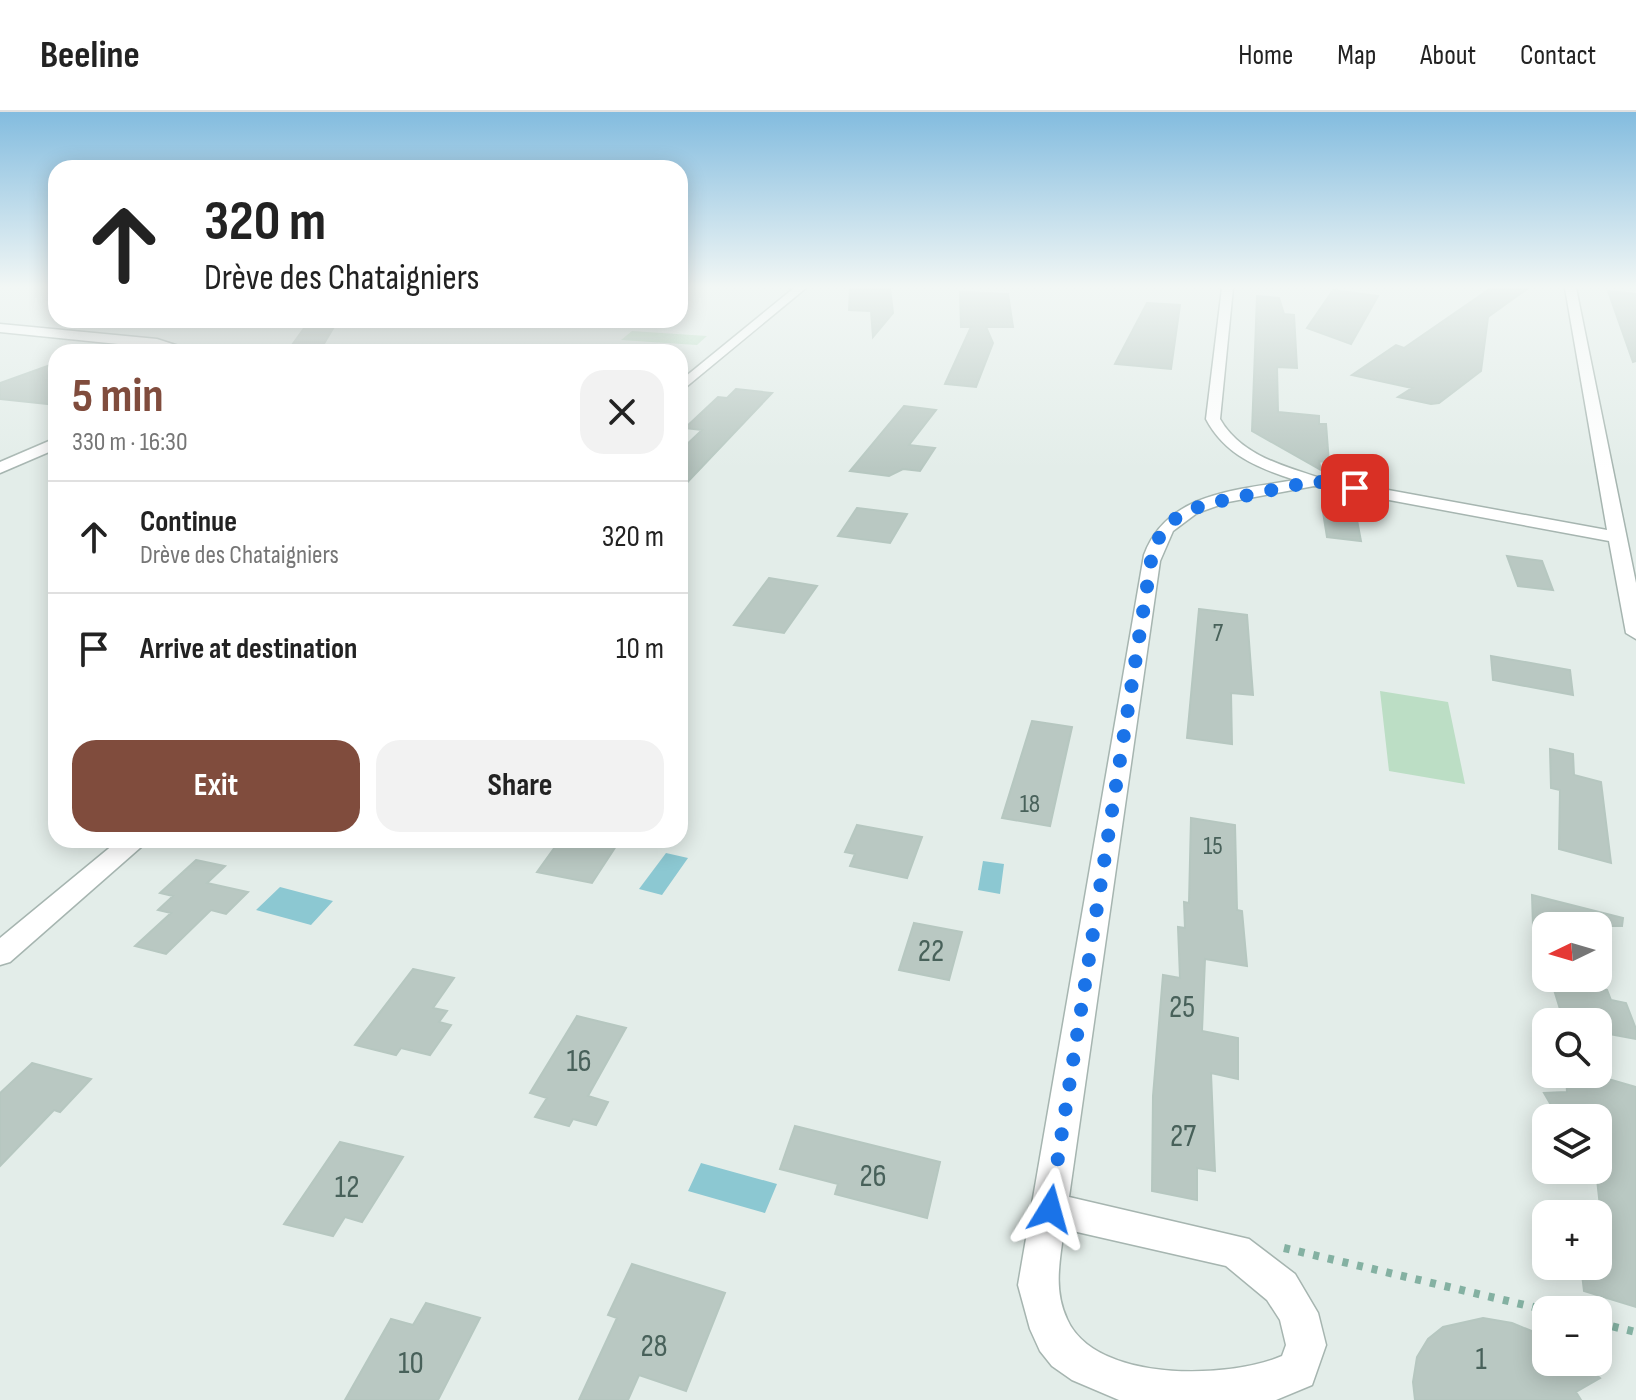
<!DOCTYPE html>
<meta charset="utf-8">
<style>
:root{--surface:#fff;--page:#f2f2f2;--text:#222;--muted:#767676;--line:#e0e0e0;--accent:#804c3d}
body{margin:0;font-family:"Sofia Sans Condensed",sans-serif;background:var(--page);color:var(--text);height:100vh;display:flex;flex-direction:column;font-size:30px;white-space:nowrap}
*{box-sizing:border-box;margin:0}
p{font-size:26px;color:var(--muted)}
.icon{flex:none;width:44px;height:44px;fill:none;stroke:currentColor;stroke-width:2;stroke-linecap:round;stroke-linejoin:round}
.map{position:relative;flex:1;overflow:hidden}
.side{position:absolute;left:48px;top:232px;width:640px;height:504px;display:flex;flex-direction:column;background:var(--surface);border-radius:24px;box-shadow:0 4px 20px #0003}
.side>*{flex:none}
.guide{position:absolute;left:48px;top:48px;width:640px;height:168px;border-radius:24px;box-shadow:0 4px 20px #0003;background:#fff;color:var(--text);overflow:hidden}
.needle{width:52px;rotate:265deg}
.tools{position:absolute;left:1532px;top:800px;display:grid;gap:16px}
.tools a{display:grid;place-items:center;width:80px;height:80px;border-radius:16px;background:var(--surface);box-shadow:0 4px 20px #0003;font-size:40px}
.pin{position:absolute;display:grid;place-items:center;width:68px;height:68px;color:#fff;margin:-34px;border-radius:16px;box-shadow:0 4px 12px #0006}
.me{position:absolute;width:88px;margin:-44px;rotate:8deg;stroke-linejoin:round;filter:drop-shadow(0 0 6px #0008)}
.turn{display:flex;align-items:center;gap:28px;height:168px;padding:0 24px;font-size:36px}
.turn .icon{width:104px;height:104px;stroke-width:2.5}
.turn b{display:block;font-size:56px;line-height:68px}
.round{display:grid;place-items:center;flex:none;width:84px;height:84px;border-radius:24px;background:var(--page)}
.overview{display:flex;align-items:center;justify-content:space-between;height:136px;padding:0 24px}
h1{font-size:48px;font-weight:700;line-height:60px;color:var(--accent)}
.button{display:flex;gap:16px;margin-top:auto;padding:16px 24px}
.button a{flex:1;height:92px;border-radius:24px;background:var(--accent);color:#fff;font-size:32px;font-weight:700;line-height:92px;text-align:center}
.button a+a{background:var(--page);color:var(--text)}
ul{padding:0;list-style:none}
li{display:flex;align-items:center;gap:24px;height:112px;padding:0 24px;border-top:2px solid var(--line)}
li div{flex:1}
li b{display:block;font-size:30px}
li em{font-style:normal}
header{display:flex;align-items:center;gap:48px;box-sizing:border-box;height:112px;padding:0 40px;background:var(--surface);border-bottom:2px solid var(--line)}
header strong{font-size:38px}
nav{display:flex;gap:44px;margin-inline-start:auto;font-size:28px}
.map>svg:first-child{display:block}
</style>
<header>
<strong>Beeline</strong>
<nav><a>Home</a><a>Map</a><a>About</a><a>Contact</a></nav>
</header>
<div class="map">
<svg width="1636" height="1288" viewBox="0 0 1636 1288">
<rect width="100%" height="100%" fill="#e3ede9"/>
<path fill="#bcdec5" d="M632,219L707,224L697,233L621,228Z
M1380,579L1448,590L1465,672L1389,659Z"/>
<path fill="#8cc8d2" d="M666,741L688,746L662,783L639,777Z
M983,749L1004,752L1000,782L978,778Z
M280,775L333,789L311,813L256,798Z
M701,1051L777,1072L765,1101L688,1079Z"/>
<path fill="#b9c8c2" stroke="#b6c7c0" stroke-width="2" d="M850,176H890L893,201L873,225L871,199L849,198Z
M1491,176H1528L1488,205L1481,259L1439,291L1431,292L1398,285L1412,276L1352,263L1396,233L1404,236Z
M1333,178L1378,184L1351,232L1307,216Z
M1608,179L1636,182V249L1633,250Z
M960,180L1008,182L1013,215H986L993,231L976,275L945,272L971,215H961Z
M1257,184L1279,186L1284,202L1294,203L1297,256L1277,255L1278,300L1319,304V312H1326L1329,351L1319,349L1321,358L1252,319Z
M1147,191L1180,193L1171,257L1115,252Z
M310,208H338L319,240H287Z
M56,251V293L0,287V271Z
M736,277L772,281L680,378V339L702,318L685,316L718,285L727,286Z
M904,294L936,298L909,333L935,336L920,359L903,357L889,364L850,359Z
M857,396L907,402L890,431L838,424Z
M1323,400L1356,403L1361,429L1327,425Z
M1507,444L1542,449L1553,478L1518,474Z
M769,466L817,474L784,521L734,513Z
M1199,497L1247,503L1253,583L1231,581L1232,632L1187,626Z
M1491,544L1570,558L1573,583L1493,568Z
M1032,609L1072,615L1050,714L1002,706Z
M1550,637L1573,642L1574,663L1601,670L1611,751L1559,737L1560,678L1551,676Z
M1191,706L1235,713L1237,798L1242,799L1247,854L1205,847L1202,919L1238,926V967L1211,961L1215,1059L1197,1056V1088L1152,1079L1153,984L1163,863L1180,866L1178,815L1185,816L1184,790L1189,791Z
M857,713L922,725L907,766L850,754L855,742L845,740Z
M560,728H620L592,771L537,760Z
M196,748L225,754L207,771L248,780L226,802L211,798L166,842L135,834L171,801L158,798L173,784L160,781Z
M1532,783L1623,806L1622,814H1533Z
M914,811L962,820L949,868L899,858Z
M413,857L454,866L433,896L447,899L439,910L451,913L430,943L401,936L396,943L355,933Z
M1551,868L1607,878L1611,888L1626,891L1636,917V927L1598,920V910H1564Z
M577,904L626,916L588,984L608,990L596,1013L573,1007L569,1014L535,1005L547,986L530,981Z
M32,951L91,967L60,1000L54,998L0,1054V981Z
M1566,962H1591L1636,975V1195L1584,1179L1581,1154H1598V1103L1601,1104L1596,1058L1598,1006H1563L1554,998L1544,981L1567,980Z
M795,1014L940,1050L927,1106L835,1082L838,1072L780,1057Z
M340,1030L403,1045L362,1110L345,1105L333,1124L284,1112Z
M632,1152L725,1181L686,1279L639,1263L628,1288H579L617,1206L608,1203Z
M426,1191L480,1206L438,1288H345L391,1207L413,1213Z
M1483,1206L1512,1211L1546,1225V1250H1582L1600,1266L1576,1280L1581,1288H1415L1413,1270L1417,1245L1428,1227L1443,1215Z"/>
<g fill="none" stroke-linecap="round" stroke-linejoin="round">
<g stroke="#a6b5b0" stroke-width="3">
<path id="minor" d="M794,176H806L680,280V269Z
M1222,176H1233L1220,307C1240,342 1280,353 1317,365L1607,418L1565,176H1576L1636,471V527L1626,521L1609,429L1314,374L1228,390L1197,401L1173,419L1160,449L1069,1085L1249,1127L1295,1162L1318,1201L1326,1233L1312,1273L1276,1288H1119L1072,1268L1052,1254L1040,1239L1030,1217L1018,1173L1144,443C1167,380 1238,378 1295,368C1258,356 1225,343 1206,307ZM1064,1117L1226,1154L1267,1188L1280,1208L1286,1233L1282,1244C1229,1267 1095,1271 1067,1207C1053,1177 1060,1148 1064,1117Z
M0,212L157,227L197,240L0,220Z
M56,326V337L0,361V350Z
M119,728H149L10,850L0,853V826Z"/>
</g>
<path stroke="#84b1a2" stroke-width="8" stroke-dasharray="6 9" stroke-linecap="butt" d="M1284,1136L1546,1198
M1598,1211L1636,1220"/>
<use href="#minor" fill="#fff" fill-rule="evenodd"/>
</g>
<linearGradient id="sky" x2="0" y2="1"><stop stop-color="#83bcdf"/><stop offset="0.49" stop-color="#f2f7f5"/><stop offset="1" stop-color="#f2f7f5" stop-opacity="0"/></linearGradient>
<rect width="1636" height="357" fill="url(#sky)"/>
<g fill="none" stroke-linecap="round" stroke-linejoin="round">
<path stroke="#1a73e8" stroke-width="14" stroke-dasharray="0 25.2" d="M1050,1097L1151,449L1158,427L1175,407L1202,393L1314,369L1355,376"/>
</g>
<g text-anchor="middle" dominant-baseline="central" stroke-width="6" stroke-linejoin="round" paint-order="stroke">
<g font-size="26" fill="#48615a">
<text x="1218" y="521">7</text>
<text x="1030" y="692">18</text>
<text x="1213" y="734">15</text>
</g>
<g font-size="32" fill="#48615a">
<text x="931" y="839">22</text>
<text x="1182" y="895">25</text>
<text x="579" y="949">16</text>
<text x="1183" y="1024">27</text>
<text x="873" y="1064">26</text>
<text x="347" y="1075">12</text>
<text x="654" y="1234">28</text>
<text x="1481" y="1247">1</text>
<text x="411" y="1251">10</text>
</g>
</g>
</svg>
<div class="tools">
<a><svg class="needle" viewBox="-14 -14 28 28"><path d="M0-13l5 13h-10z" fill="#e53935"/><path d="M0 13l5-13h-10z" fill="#767676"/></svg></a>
<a><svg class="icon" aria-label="search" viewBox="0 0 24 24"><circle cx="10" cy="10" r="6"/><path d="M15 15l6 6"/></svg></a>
<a><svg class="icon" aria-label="layers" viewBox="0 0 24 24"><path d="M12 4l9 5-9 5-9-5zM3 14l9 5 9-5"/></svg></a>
<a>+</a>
<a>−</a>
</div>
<div class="pin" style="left:1355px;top:376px;background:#d93025"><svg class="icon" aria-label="arrive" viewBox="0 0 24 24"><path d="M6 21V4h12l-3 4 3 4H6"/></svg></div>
<svg class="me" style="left:1050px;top:1097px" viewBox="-20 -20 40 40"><path d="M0-17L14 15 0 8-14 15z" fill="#1a73e8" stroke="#fff" stroke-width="4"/></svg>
<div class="guide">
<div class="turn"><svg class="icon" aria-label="ahead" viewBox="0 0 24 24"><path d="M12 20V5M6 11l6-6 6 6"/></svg><div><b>320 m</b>Drève des Chataigniers</div></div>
</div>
<section class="side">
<div class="overview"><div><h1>5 min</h1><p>330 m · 16:30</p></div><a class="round"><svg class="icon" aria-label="close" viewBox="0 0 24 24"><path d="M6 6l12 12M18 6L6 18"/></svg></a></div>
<ul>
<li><svg class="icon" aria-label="ahead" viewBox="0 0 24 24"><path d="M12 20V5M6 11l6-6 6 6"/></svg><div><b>Continue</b><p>Drève des Chataigniers</p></div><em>320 m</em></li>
<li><svg class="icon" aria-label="arrive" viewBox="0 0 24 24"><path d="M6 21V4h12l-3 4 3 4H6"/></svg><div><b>Arrive at destination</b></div><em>10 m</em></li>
</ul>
<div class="button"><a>Exit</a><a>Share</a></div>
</section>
</div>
